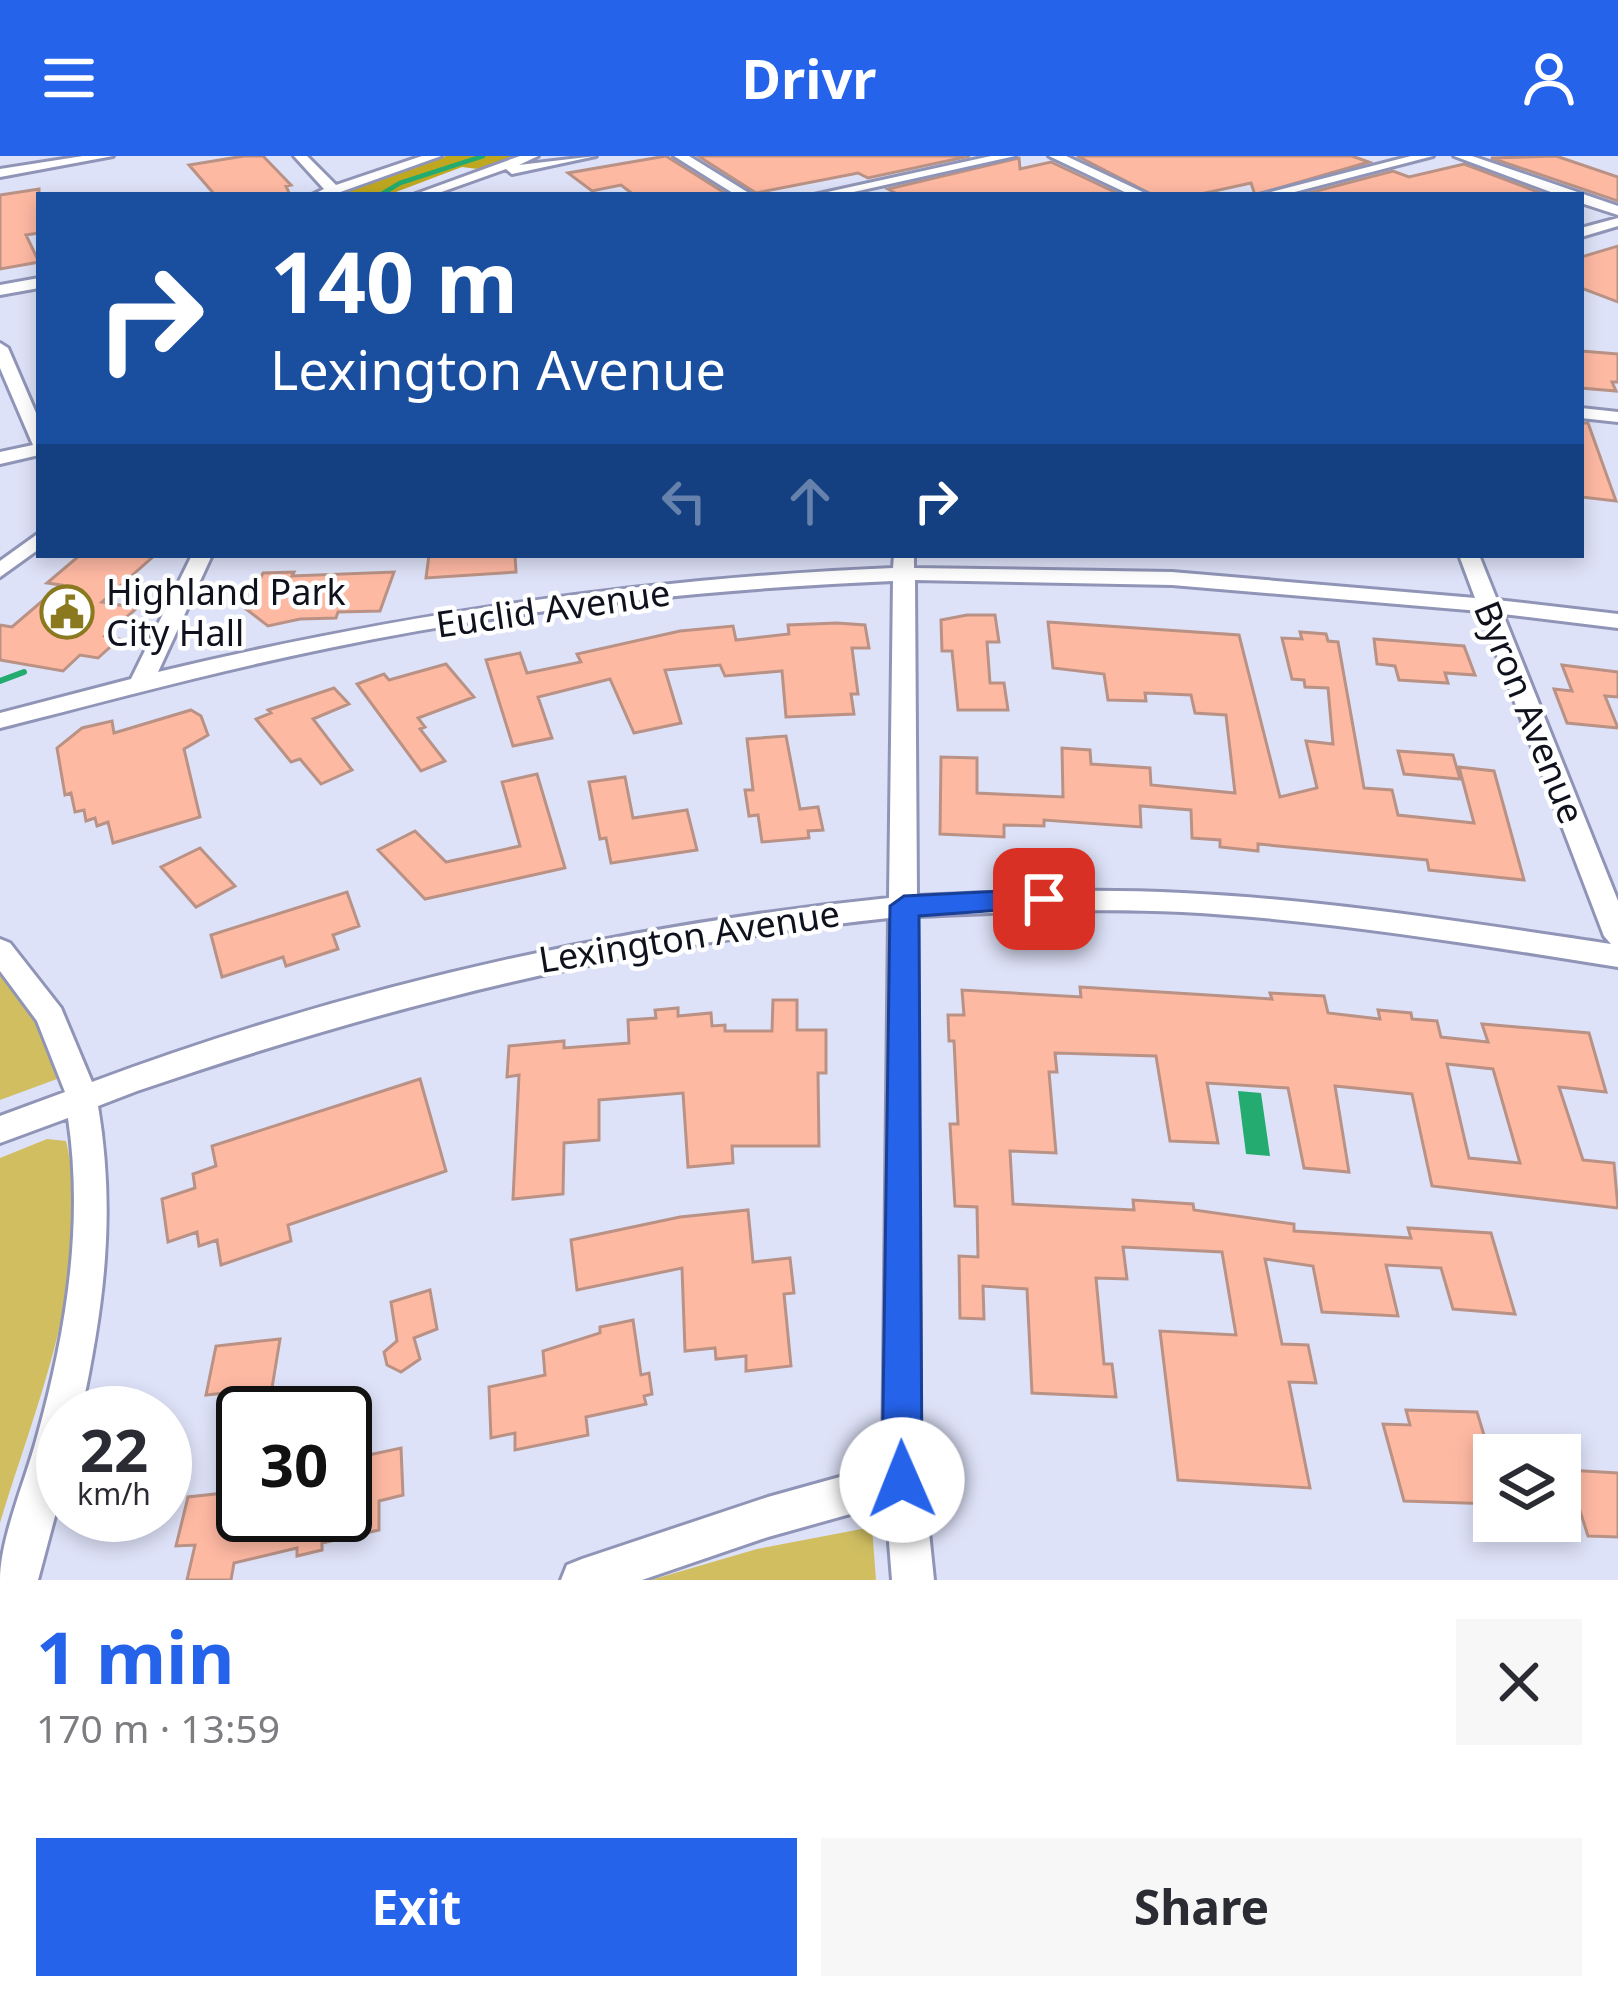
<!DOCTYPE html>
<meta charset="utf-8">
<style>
:root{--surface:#fff;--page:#f7f7f7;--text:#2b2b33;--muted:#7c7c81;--accent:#2563eb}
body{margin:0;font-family:"Noto Sans",sans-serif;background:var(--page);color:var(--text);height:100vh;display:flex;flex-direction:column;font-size:45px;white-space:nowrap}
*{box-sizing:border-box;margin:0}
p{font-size:39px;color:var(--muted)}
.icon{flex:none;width:66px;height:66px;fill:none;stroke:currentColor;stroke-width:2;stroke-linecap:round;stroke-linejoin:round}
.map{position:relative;height:1424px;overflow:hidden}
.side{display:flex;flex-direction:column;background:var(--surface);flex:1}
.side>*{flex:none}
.top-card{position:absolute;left:36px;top:36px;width:1548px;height:366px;border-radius:0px;box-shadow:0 6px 18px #0003;background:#1a4fa0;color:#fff;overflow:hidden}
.tools{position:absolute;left:1473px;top:1278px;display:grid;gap:24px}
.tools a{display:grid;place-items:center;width:108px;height:108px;border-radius:0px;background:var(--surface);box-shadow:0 6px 18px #0003;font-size:60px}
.speed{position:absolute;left:36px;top:1230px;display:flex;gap:24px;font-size:60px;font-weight:700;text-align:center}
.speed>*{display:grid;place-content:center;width:156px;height:156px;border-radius:50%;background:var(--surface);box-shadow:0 6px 18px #0003;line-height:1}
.speed small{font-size:30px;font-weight:400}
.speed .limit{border:6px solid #111;border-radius:18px;background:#fff;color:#111}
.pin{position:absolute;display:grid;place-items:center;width:102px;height:102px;color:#fff;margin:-51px;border-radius:24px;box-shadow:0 6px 18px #0006}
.me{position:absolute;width:132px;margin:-66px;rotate:359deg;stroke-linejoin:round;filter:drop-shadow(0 0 9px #0008)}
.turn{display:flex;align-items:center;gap:42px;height:252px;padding:0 36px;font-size:54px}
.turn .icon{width:156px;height:156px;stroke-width:2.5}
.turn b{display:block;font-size:84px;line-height:102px}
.lanes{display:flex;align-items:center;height:114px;padding:0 36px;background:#0003;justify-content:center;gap:60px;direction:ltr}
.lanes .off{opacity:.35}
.round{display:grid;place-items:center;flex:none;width:126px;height:126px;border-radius:0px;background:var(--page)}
.head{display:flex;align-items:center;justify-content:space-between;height:204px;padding:0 36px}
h1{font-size:72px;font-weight:700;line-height:90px;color:var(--accent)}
.button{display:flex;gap:24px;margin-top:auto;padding:24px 36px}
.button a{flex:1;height:138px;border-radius:0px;background:var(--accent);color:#fff;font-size:48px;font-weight:700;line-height:138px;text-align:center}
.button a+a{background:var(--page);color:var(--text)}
header{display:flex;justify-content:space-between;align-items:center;height:156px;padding:0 36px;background:var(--accent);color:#fff;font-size:54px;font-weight:700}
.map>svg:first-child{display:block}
</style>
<header><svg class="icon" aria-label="menu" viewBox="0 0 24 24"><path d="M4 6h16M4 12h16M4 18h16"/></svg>Drivr<svg class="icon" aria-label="person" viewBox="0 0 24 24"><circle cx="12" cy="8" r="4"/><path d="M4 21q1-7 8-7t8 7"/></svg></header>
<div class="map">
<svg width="1618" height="1424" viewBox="0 0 1618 1424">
<rect width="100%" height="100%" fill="#dee2f8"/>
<path fill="#d0be61" d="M0,816L36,860L57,923L0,944Z
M47,983L66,985C96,1112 36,1247 0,1367V1002Z
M872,1371L876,1424H651L757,1393Z"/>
<path fill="#bfa720" d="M446,0H523L486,14L462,11L388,39H329Z"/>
<path fill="#24ab6f" d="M1238,935L1261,937L1270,1000L1246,998Z"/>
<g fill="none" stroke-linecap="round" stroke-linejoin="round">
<path stroke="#24ab6f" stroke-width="4.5" d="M380,39L400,27L483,0"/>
<path stroke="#24ab6f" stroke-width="6" d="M0,525L24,516"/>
</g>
<path fill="#feb9a3" stroke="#b99285" stroke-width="3" fill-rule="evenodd" d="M244,0H263L291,29L286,30L290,39H215L189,9Z
M666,0L728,39H634L621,29L592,35L568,17Z
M698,0H970L868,22L858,17L756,37Z
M1077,0H1352L1369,6L1255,39L1251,27L1196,39H1153Z
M1556,0L1618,21V45L1491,2Z
M1019,2L1020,13L1051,6L1121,39H899L888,33Z
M1464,8L1546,39H1301L1393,15L1409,21Z
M39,33V77L26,79L39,106L0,113V39Z
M1618,90V146L1581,132V101Z
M1581,195L1618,198V226H1612L1616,235L1581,232Z
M1581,267H1588L1616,345L1581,341Z
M80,399H155L102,446L137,452L105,480L119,483L98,502L80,499L63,515L0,504V469L12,471L61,429L47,427Z
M429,399H515L516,416L426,422Z
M294,416L292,420L394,416L380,455L338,456L336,462L300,463L268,470L246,453L263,417Z
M967,459H995L999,486H987L990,527H1004L1008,554H958L952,495H942L941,464Z
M1048,466L1239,479L1280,641L1317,632L1306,585L1333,588L1328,532L1305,531L1304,524L1292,523L1282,482L1302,483L1300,476L1326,478L1328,485L1338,486L1364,632L1392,634L1398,659L1474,667L1459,611L1494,615L1524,724L1429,714L1427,704L1258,688V695L1220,691V684L1192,682L1191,654L1140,650L1141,671L1044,664V670L1004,669V681L940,678L941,601L977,602V637L1063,641L1062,592L1090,594L1091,608L1150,612L1151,629L1235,637L1226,559L1195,557L1191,539L1145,537L1146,545L1108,544L1104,518L1053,512Z
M837,467L865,469L869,492H852L858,538H851L854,558L786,561L782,515L725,520L720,509L665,514L681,567L634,577L610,523L538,541L552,582L513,590L486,504L520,497L527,517L581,506L577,498L680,475L733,470L736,484L789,478L788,469Z
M1374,483L1464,490L1475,519L1445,517L1448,527L1399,524L1395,510L1377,508Z
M446,508L474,541L418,562L425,571L420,573L445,605L421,615L357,528L384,518L389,524Z
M1562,509L1618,516V541L1605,540L1618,572L1567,567L1554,533L1572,535Z
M334,532L349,548L313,563L352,614L321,628L300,603L291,606L256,563L271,557L268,554Z
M191,554L201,560L208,579L184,593L200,661L113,687L108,666L97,670L95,662L86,665L84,654L75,656L71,637L65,639L57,592L82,572L112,565L114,577Z
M786,580L800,653L818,651L823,674L808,675L809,682L762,686L758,659L749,660L745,634H753L747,583Z
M1398,595L1453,599L1460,623L1404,618Z
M537,618L565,712L425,743L378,694L415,675L446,706L520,690L502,626Z
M625,621L633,662L687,654L697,694L611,707L606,682L600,683L589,626Z
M200,692L235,730L196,751L161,711Z
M347,736L359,770L333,779L338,793L286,810L283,801L222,821L211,779Z
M1080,831L1272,843L1270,837L1324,840L1328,857L1380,863L1378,854L1411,857L1412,863L1437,865L1441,881L1488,886L1482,868L1589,877L1606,936L1559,931L1583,1004L1614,1007L1618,1052L1432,1030L1412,938L1335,930L1349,1016L1304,1012L1288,932L1207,927L1218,987L1170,985L1156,900L1055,897L1057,916H1049L1056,997L1010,995L1013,1048L1134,1054L1133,1044L1193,1048L1194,1054L1294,1068V1075L1411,1082L1408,1072L1491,1077L1515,1158L1453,1153L1441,1112L1386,1109L1398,1160L1322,1156L1313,1110L1265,1103L1282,1188L1308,1189L1316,1227L1289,1226L1310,1332L1178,1324L1160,1175L1236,1179L1222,1096L1123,1091L1127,1123L1096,1122L1104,1208H1112L1116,1241L1032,1237L1027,1133L983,1130L984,1163L960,1162L959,1100L978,1101L977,1051L955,1050L950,968H958L954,885H949L948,859H964L962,834L1081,841ZM1447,908L1493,913L1520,1007L1469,1002Z
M773,844H797V874H826V917H818L819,990H732L733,1007L688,1011L683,937L599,944V984L564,987L563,1038L513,1043L519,919L507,921L509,890L564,885V892L629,887L628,864L656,862L655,854L678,852V860L711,857L712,870L725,869V875H772Z
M420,923L446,1015L288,1069L291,1085L221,1109L217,1084L199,1090L197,1076L168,1086L162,1043L195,1032L193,1018L216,1010L212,990Z
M748,1054L753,1106L790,1102L794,1137L784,1138L791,1210L746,1215V1200L716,1203L715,1192L685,1195L682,1112L577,1134L571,1084L680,1061Z
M430,1134L437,1173L414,1182L420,1203L401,1216L387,1209L384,1196L397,1185L391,1146Z
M633,1164L641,1219L649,1217L652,1238L644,1240L646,1248L586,1261L588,1279L515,1294V1277L491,1282L489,1231L545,1219L543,1195L600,1177V1171Z
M280,1183L272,1232L206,1239L216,1190Z
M1406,1254L1477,1256L1487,1289H1494V1348L1404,1345L1383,1268L1410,1269Z
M401,1292L403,1339L379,1345V1374L322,1387V1394L297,1400V1392L234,1407L231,1424H187L195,1389L176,1390L188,1341L243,1335L241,1370L289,1359H345V1304Z
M1567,1314L1618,1317V1381L1588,1380Z"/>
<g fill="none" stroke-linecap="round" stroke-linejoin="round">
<g stroke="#9095b7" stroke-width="6">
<path id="minor" d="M83,0H113L0,21V13Z
M294,0H307L336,29L422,0H441L332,39H312L324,33Z
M520,0H538L519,9L596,0L512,18L506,13L433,39H413Z
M674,0H689L752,39H736Z
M991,0H1015L840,39H814Z
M1049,0H1066L1149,39H1131Z
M1411,0H1433L1283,39H1259Z
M1454,0H1472L1618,50V59L1581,47V39H1559Z
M1618,62V70L1581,81V72Z
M39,122V132L0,139V129Z
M0,187L8,192L39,264V299L0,308V296L33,289L0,212Z
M1581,252L1618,256V266L1581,262Z
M39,377V393L0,421V405Z
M192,399H212L158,516C400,458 644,422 893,412L894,399H914V412L1172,416L1475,442L1459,399H1479L1497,444L1618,458V472L1503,458L1618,745V811C1473,788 1328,764 1182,756C1093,752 1005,756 917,760L920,1289L934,1424H892L886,1348L768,1381L642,1424H561L567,1409L582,1403L768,1341L883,1309L889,762C624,790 388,849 137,935L98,950C116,1058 104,1150 81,1257H63V1330L38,1424H0C0,1382 26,1323 37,1281C66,1177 84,1069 68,962L0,987V960L65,936L37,865L0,815V783L10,787L61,852L92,926C350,830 616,770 889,742L893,425C704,433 515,453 329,492C217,515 110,544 0,572V557L131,523ZM915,424L1172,429L1480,455L1604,780L1611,788C1469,767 1327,744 1183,737C1094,732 1006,736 917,740Z"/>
</g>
<use href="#minor" fill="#fff" fill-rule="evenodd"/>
</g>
<path fill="#2563eb" stroke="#184099" stroke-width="3" d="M1044,733L1058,743L1054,750L919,760L922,1324L916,1338L902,1344L888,1338L882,1324L890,750L904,740Z"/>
<defs>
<g id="civic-ring" transform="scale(2.7)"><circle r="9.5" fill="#fff" stroke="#8a791f" stroke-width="1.5"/><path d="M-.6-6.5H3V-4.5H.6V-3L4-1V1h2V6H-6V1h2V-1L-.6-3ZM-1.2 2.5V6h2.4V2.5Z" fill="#8a791f"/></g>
</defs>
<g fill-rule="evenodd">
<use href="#civic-ring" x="67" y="456"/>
</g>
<g text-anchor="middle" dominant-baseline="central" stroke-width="9" stroke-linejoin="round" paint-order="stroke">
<g font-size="36" fill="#0f111d" stroke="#fff" text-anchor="start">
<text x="106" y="435">Highland Park<tspan x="106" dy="41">City Hall</tspan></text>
</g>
<g font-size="36" fill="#0f111d" stroke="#fff">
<text transform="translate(553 452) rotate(-8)">Euclid Avenue</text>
<text transform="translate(1530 556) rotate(68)">Byron Avenue</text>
<text transform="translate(689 780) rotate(-9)">Lexington Avenue</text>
</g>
</g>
</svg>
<div class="tools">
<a><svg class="icon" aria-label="layers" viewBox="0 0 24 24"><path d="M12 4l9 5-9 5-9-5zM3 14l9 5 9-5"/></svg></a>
</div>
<div class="speed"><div>22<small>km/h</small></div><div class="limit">30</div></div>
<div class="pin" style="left:1044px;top:743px;background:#d93025"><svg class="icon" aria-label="arrive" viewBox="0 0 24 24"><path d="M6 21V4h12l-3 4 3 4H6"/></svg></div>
<svg class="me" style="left:902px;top:1324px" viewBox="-20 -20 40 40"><circle r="19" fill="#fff"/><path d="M0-13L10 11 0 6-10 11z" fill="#2563eb"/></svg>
<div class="top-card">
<div class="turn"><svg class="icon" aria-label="right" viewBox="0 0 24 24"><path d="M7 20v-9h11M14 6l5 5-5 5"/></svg><div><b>140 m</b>Lexington Avenue</div></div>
<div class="lanes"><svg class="icon off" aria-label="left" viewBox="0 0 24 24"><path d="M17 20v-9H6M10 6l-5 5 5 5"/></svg><svg class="icon off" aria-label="ahead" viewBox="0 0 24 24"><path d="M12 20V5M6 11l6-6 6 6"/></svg><svg class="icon" aria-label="right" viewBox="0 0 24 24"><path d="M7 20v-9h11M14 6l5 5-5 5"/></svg></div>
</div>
</div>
<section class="side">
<div class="head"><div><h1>1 min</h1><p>170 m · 13:59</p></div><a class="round"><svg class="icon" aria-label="close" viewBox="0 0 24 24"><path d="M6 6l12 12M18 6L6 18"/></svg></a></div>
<div class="button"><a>Exit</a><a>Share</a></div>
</section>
